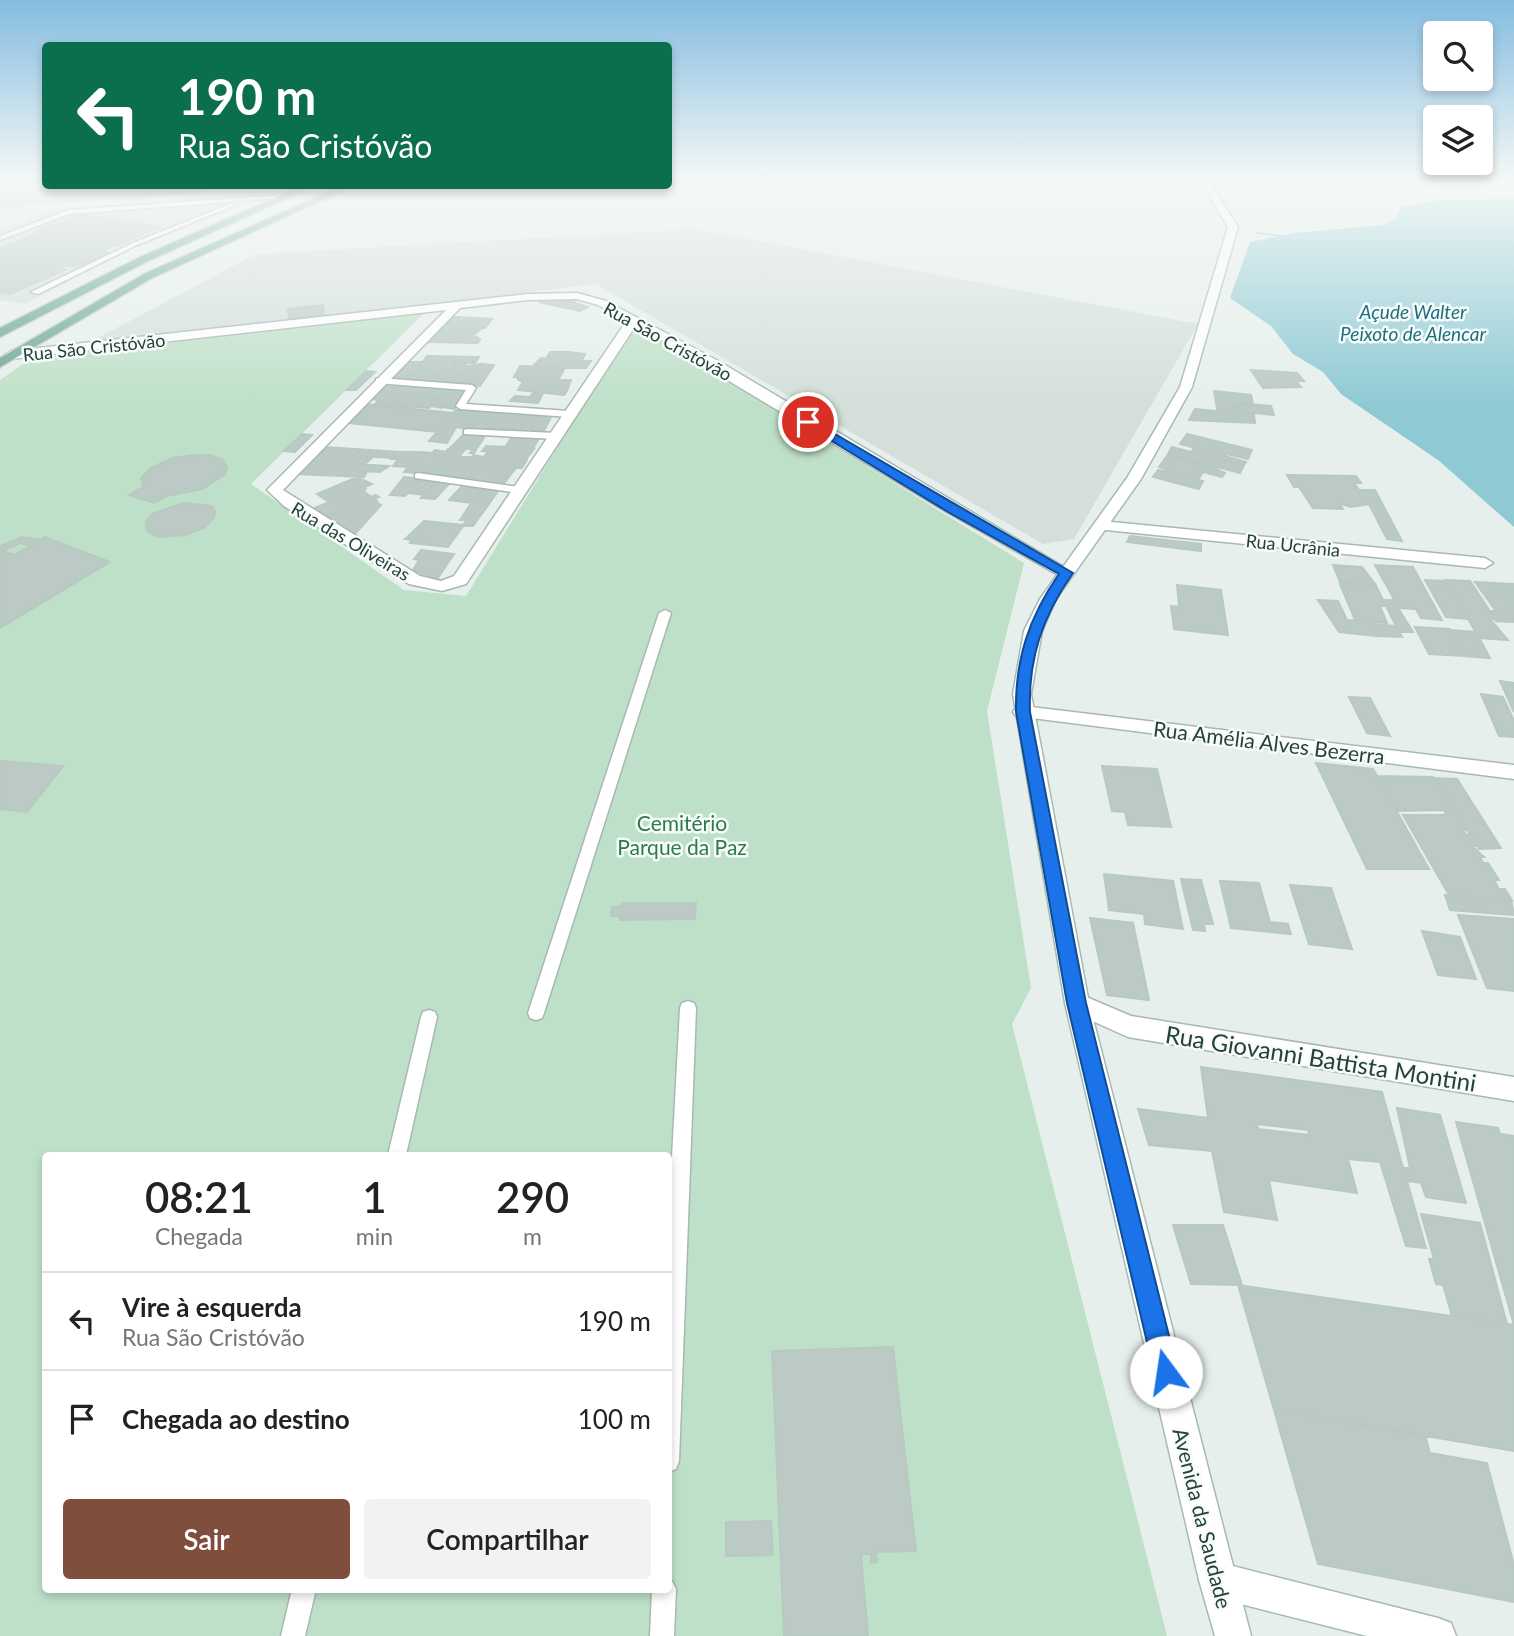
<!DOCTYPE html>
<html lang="pt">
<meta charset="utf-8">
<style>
:root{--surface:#fff;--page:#f2f2f2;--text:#222;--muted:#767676;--line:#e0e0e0;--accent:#804e3d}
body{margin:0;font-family:Lato,sans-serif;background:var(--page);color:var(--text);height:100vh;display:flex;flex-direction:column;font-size:26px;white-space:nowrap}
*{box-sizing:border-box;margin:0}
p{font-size:23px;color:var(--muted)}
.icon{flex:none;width:38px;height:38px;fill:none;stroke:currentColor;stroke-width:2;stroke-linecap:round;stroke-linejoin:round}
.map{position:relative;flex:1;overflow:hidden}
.side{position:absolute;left:42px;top:1152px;width:630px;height:441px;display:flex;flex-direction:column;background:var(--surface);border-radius:7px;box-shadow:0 4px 10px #0003}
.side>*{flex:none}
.top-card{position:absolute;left:42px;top:42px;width:630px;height:147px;border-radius:7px;box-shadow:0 4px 10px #0003;background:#0b6e4f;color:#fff;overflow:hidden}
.tools{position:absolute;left:1423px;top:21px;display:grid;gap:14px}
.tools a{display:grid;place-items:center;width:70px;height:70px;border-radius:7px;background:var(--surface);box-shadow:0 4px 10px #0003;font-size:35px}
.pin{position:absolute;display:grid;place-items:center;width:60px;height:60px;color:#fff;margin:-30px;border:4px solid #fff;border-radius:50%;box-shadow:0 2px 7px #0007}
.me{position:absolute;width:77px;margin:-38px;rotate:346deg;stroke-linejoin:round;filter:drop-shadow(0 0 5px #0008)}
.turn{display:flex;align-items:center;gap:24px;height:147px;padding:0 21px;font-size:32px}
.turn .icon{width:91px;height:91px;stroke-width:2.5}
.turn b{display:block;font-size:49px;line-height:60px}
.eta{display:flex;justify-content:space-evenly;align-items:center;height:119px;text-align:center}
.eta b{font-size:42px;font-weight:600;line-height:49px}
.primary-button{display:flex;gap:14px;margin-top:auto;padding:14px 21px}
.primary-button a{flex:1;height:80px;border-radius:7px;background:var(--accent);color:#fff;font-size:28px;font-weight:600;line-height:80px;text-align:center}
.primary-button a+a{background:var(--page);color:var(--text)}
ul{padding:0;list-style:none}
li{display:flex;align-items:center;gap:21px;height:98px;padding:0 21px;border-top:2px solid var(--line)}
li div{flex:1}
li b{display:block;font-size:26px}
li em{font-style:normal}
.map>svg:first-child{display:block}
</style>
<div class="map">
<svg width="1514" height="1636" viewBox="0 0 1514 1636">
<rect width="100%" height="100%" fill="#e6efeb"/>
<path fill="#d4dfda" d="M266,196L130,250L25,304L0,300V231L55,209Z
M696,229L1198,324L1074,539L1043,544L596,284L81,347L256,254Z"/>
<path fill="#bfe0c8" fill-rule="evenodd" d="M0,177H45L46,186H253L252,189L0,208Z
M425,312L251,484L404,590L466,596L629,331L644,329L1024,563L987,711L1031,988L1012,1024L1167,1636H0V380L30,359ZM46,1155H668V1589H46Z"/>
<path fill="#8ec9d4" d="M1514,199V527L1438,460L1341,394L1323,372L1293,354L1271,326L1230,298L1250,242L1294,233L1383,225L1396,219L1401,207L1441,200Z"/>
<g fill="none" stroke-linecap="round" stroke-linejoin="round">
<path fill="#8ec9d4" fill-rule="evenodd" d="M1255,232L1292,236L1294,237L1292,238L1257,234Z"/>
</g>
<path fill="#bbcac4" stroke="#b8c9c2" stroke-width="2" fill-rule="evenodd" d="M81,214L160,227L119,245L106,247L109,248L102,251L110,253L81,265L64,266L58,269L65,270L10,294L0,292V248L35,234H52L37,231Z
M541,298L564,299L588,307L580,311L539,302Z
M323,305L324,316L289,320L288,309Z
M453,317H456L492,319L485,328L445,327Z
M439,328L480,330L473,335L480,339L478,343L428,342Z
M550,352H568L585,354L582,360L546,359Z
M427,356L479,357L475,363L423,362Z
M541,358L546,359L591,361L586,368L533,366Z
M402,362H423L407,381L386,379Z
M423,362L435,363L419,382L407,381Z
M435,363H447L431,383L419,382Z
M454,363H458L442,384L431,383L444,367Z
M458,363L469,366L455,383L443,382Z
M481,364L465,386L454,385L469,366Z
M481,364L494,365L480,386L466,385Z
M520,366L565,368L558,380H571L567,391L564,395L518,390L523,382L517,379H552L514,377Z
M1251,370L1297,373L1304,381H1296L1301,387L1263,388Z
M366,371L375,372L356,390H347Z
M398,385L410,386L391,407L386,406L389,403L379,405Z
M382,386L396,387L379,405H374L379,400L369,399Z
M409,387L421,388L403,408L391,407Z
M421,388L432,390L415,409L403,408Z
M434,388L446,389L429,408L417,407Z
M445,390L456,391L442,408L431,406Z
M457,390L469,391L454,409L443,407Z
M1214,391L1251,395L1253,404L1232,405L1233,411L1217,409Z
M533,393H543L538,403L510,401L515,396L530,397Z
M1239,403L1271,406L1274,415L1233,411L1232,405L1239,406Z
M366,404L403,408L454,413L437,432L348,423Z
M467,409L475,412L462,428L453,427Z
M1195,409L1254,415L1255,423L1189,420Z
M456,410L465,411L454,426L441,427Z
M475,412L484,413L473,428H462Z
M503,412L491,431L482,430L493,413Z
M503,412H510L501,431H491Z
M484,413H493L482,430H472Z
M528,413H539L530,432H521Z
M509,414L519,415L511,432L501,431Z
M519,414H528L521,432H515L516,429L513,428Z
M538,414L552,415L543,433L530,432Z
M441,427L455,429L447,443L429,441Z
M302,434L312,435L295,452L284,451Z
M464,434L477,435L464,451L449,449Z
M1187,434L1252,450L1248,459L1227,454L1225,456L1180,444Z
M477,435L485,436L474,453H470L473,449H465Z
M511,438L538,440L533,449L505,447Z
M486,446L505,447L534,449L530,454L482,451Z
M324,447L400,452H420L414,459L318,454Z
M1172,447L1191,452L1244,465L1240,473L1168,454Z
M1194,448L1225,456L1246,462L1244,465L1191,452Z
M448,449L464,451L443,476L426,474Z
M435,450L446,452L426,474L404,472L420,452L432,453Z
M488,451L530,454L525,460L484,457Z
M316,454L373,457L365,464L310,461Z
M193,455H211L223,460L227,468L225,474L203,489L167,496L154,503L129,495L143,487L141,478L151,468L172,458Z
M473,455L484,457L527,460L522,468L470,461Z
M1167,456L1214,468L1225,473L1222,477L1203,472L1198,480L1190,478L1159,467Z
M459,457H472L470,461L473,462L460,478L443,476Z
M391,459L392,458L415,459L409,467L393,466L398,459Z
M307,461L340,463L389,466L380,472L301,468Z
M473,462L485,463L472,480L459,478Z
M485,463L497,465L517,467L511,474L480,470Z
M304,468L367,472L364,477L298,474Z
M480,470L495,472L488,482L472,480Z
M1158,470L1168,472L1203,481L1199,489L1153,477Z
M495,472L511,474L504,484L488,482Z
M1287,475L1356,476L1361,483H1354L1359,490H1375L1402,541L1387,539L1369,504L1351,507L1339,503L1343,509L1313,508L1299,487H1294Z
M357,477L372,484L329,502L317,494Z
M404,477L421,479L405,496L390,495Z
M421,479L436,482L424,495L408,493Z
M436,482L449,484L435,499L421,498Z
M462,486L477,488H483L471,503L449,500Z
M364,487L366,489L363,491L372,497L326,517L313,509Z
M482,489L498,491L489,504L472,502Z
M376,495L379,497L374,499L377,501L332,521L326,517Z
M376,502L381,505L354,535L332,521Z
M472,502L489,504L473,526L463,525L467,520H460Z
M183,503L211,506L215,511L214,518L204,528L185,535L158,537L147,531L146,521L152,514Z
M424,521L464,525L448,547L410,543L412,540L405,539Z
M1130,536L1201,544V551L1127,542Z
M21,537L40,540L45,537L110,562L0,628V546ZM20,543L31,546L14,555L3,551Z
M421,550L454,554L436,581L420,579L423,573L412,572L419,560L414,559Z
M1333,565L1362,567L1375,584L1340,582Z
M1375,565L1413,567L1442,620L1421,618L1416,609L1399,608Z
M1425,580L1447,581L1468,619L1446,617Z
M1446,580L1470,581L1495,619H1490L1508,640L1479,638Z
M1475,582L1495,583L1514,610V622L1496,621L1489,611H1496Z
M1495,583L1514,584V610Z
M1340,584L1376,586L1386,606H1380L1387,623L1355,620Z
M1177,585L1221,590L1228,635L1174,629L1171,606L1179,607Z
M1318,600L1338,601L1347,620L1370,621L1377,636L1339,632Z
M1383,600H1393L1413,632H1399Z
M1372,624L1396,626L1402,637L1377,636Z
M1415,627L1450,629L1464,656L1429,654Z
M1450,630L1476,632L1490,658L1464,656Z
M1500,681L1514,683V712Z
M1481,694L1503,697L1514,721V737L1499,736Z
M1349,697L1370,698L1390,736L1367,733Z
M0,761L63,766L27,812L0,809Z
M1316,763L1373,769L1429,869H1367Z
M1102,766L1157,769L1171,827L1128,825L1125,812L1112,811Z
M1376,776L1433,777L1467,830H1463L1466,835L1470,834L1477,846H1472L1484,857H1480L1483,863H1488L1499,880H1494L1499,889H1505L1512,900L1449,895L1403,815H1446L1444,810L1396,811Z
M1434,778L1457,779L1501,848L1479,849Z
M1104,874L1173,881L1183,929L1145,924L1144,914L1109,910Z
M1181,879L1201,880L1213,924H1204L1205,931L1193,930Z
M1220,881L1259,883L1270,922L1288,924L1291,934L1231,928Z
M1290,885L1331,888L1352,949L1309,944Z
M1445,895L1511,900L1514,915L1450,910Z
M622,903H696L695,919L620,920V916H611L612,907H621Z
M1458,915L1514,919V991L1487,988Z
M1090,918L1133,923L1149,1000L1107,995Z
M1422,931L1460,937L1476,979L1438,975Z
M1201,1067L1382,1092L1403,1168H1410L1397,1108L1440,1115L1466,1203L1426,1197L1421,1183L1407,1181L1426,1248L1406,1246L1380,1162L1348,1159L1357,1193L1269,1180L1277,1220L1224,1212L1212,1151L1149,1145L1138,1109L1208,1118ZM1257,1124L1308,1130L1309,1135L1258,1129Z
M1456,1122L1498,1128L1500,1134L1514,1136V1325Z
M1421,1214L1480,1223L1507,1324L1452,1316L1443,1285L1436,1284L1429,1259H1434Z
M1173,1225H1223L1242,1285L1191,1284Z
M1238,1285L1514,1325V1451L1274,1410Z
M893,1347L916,1551L876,1552L877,1562L871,1563V1554H861L868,1636H784L772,1351Z
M1274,1410L1425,1435L1430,1453L1487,1463L1514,1565V1602L1318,1564Z
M771,1521L773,1555L726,1556V1522Z"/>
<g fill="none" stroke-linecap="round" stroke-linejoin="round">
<g stroke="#a8b8b2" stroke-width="3">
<path id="lane" d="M281,195L283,198L69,214L0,240V236L68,210Z
M230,204L235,205L137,245L38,294L31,292L133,243Z
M379,378L472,385L476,388L466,404L569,411L573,414L569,417L460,409L456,406L466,390L376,383V379Z
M467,429L555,433L560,436L555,439L464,434V430Z
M418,473L519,487L524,490L519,493L415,478V474Z
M665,610L671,613L544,1013L542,1018L536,1020L530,1018L528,1013L659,613Z
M688,1001L694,1003L696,1008L679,1461L676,1469L668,1472V1232L680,1008L682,1003Z
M429,1010L435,1012L437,1017L406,1155H388L421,1017L423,1012Z
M668,1579L672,1581L676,1589L674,1636H650L652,1589H668Z
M292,1589H316L305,1636H281Z"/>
</g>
<g stroke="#a8b8b2" stroke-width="3">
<path id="street" d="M577,293L606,301L720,362L1074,573L1066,578L1060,576L947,512L636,325L466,584L442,591L409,584L284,506L267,490L446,310L11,359L5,355L11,351L528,294ZM577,299L598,305L627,320L454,576L441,581L420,576L283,490L460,308L528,300Z
M1101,521L1485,558L1493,563L1485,568L1096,529V523Z
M1023,706L1514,765V779L1016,716L1013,712L1016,708Z
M1077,993L1131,1016L1514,1077V1101L1128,1037L1068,1010L1065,1003L1068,996Z
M1217,1562L1438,1618L1451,1623L1456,1636H1367L1217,1598L1205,1592L1199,1580L1205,1568Z"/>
</g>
<g stroke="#a4bbb3" stroke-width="3">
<path id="secondary" d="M1198,177H1206L1238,227L1192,387L1141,479L1056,599L1042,631L1031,694L1089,1003L1251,1636H1215L1199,1580L1065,1003L1013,694L1024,631L1040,599L1127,478L1180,387L1228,227Z"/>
</g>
<g stroke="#c2cac8" stroke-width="3">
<path id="primary" d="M302,186H314L146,262L0,337V328L138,258Z
M342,186H353L152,278L0,367V358L144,274Z"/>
</g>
<use href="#lane" fill="#fff" fill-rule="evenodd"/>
<use href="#street" fill="#fff" fill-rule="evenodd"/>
<use href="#secondary" fill="#fff" fill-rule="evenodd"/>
<use href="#primary" fill="#6aa596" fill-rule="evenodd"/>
</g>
<linearGradient id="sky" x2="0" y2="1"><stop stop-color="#84bce0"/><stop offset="0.44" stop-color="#f4f8f6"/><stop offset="1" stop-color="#f4f8f6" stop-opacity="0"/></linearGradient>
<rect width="1514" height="406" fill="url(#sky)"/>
<path fill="#1a73e8" stroke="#114b97" stroke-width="2" d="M804,420H811L1073,573C1042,617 1028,659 1030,712L1086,1003L1178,1372L1174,1380L1166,1384L1158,1380L1154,1372L1067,1003L1016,712C1015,659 1029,617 1059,574L948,512L804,424Z"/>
<g text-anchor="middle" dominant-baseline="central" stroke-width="5" stroke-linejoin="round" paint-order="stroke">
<g font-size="18" fill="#24423a" stroke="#f7fbf9">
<text transform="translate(668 341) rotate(29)">Rua São Cristóvão</text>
<text transform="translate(94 347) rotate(-6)">Rua São Cristóvão</text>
<text transform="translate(351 541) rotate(31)">Rua das Oliveiras</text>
<text transform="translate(1293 545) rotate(6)">Rua Ucrânia</text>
</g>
<g font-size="19" font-style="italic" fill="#1c6f80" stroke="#f7fbf9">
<text x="1413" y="311">Açude Walter<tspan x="1413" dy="22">Peixoto de Alencar</tspan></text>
</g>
<g font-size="21" fill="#24423a" stroke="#f7fbf9">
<text transform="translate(1269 742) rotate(7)">Rua Amélia Alves Bezerra</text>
<text transform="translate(1203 1518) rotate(76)">Avenida da Saudade</text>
</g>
<g font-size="21" fill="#2d7a4b" stroke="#f7fbf9">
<text x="682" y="822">Cemitério<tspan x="682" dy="24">Parque da Paz</tspan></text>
</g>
<g font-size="24" fill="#24423a" stroke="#f7fbf9">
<text transform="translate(1321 1058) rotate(9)">Rua Giovanni Battista Montini</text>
</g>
</g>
</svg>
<div class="tools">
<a><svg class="icon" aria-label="search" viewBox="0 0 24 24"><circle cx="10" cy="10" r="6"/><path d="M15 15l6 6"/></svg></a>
<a><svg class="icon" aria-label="layers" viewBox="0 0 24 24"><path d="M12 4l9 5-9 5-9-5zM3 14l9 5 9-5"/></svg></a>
</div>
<div class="pin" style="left:808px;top:422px;background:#d93025"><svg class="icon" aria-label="arrive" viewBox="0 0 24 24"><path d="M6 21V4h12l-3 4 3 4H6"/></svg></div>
<svg class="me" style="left:1166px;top:1372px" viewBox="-20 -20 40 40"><circle r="19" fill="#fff"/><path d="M0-13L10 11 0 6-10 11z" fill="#1a73e8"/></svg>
<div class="top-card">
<div class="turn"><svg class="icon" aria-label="left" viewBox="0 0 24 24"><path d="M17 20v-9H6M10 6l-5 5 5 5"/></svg><div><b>190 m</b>Rua São Cristóvão</div></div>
</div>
<section class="side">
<div class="eta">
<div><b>08:21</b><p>Chegada</p></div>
<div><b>1</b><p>min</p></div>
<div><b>290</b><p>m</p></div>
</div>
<ul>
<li><svg class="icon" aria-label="left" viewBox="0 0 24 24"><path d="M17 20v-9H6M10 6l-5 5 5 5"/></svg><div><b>Vire à esquerda</b><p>Rua São Cristóvão</p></div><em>190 m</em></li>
<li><svg class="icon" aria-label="arrive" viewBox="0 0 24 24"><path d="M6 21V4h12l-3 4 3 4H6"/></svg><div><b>Chegada ao destino</b></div><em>100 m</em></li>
</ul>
<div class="primary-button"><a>Sair</a><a>Compartilhar</a></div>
</section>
</div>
